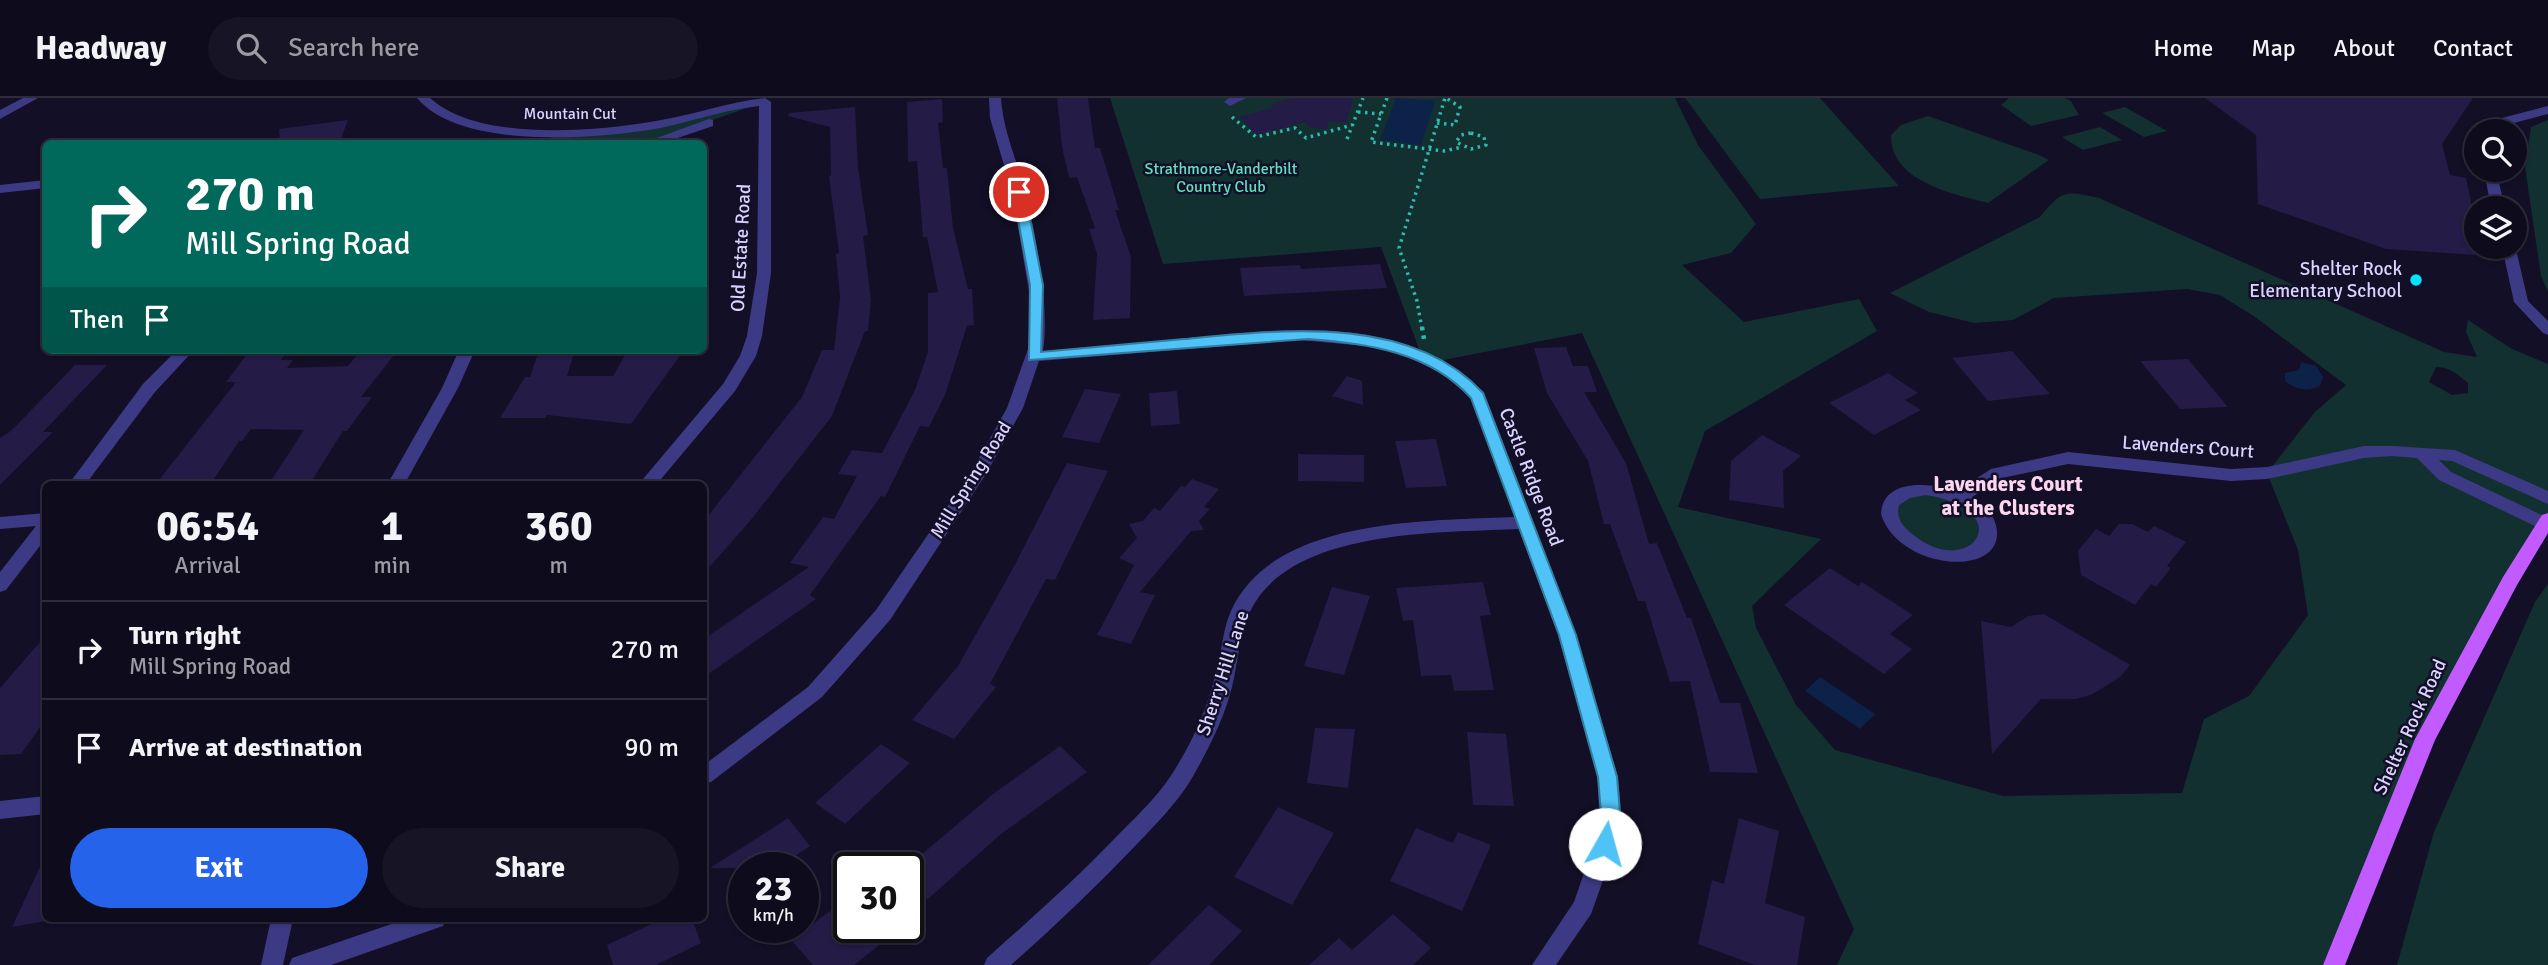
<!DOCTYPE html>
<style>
:root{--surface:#0e0b1c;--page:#171425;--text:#f1f3f6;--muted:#9b9ba3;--line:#2e2b3b;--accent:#2563eb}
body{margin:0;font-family:Signika,sans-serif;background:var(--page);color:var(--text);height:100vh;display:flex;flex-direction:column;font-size:26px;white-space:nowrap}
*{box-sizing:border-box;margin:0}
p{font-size:23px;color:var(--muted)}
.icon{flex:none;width:38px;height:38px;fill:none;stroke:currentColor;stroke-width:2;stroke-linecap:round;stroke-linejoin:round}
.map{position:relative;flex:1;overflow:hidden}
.drawer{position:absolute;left:42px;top:383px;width:665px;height:441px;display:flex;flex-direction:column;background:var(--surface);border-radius:10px;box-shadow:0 2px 5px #0004,0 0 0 2px var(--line)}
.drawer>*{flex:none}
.banner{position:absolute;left:42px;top:42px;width:665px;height:214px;border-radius:10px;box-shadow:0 2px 5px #0004,0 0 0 2px var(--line);background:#00695c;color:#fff;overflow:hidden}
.tools{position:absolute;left:2464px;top:21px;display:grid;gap:14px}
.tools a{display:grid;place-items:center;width:63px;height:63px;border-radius:50%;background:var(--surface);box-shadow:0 2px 5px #0004,0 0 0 2px var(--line);font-size:35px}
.speed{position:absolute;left:728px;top:754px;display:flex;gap:14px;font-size:35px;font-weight:700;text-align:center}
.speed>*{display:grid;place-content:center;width:91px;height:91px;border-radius:50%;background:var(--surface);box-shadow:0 2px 5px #0004,0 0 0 2px var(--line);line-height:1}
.speed small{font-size:18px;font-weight:400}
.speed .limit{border:4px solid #111;border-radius:10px;background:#fff;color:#111}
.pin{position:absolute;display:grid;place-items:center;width:60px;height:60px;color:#fff;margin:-30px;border:4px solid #fff;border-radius:50%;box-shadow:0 2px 7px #0007}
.me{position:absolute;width:77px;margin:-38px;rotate:7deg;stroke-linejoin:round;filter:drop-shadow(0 0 5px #0008)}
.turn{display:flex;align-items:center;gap:24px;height:147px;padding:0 28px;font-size:32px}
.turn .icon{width:91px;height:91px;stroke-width:2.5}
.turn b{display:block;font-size:49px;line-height:60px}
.then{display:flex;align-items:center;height:66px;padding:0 28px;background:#0003;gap:14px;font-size:26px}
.eta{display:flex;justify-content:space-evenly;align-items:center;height:119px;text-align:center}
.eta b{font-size:42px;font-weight:700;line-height:49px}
.cta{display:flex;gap:14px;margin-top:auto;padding:14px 28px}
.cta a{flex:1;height:80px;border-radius:42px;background:var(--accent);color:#fff;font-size:28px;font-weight:700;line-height:80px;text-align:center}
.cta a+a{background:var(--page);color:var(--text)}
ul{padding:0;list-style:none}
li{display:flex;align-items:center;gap:21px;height:98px;padding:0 28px;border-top:2px solid var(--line)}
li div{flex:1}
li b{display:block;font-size:26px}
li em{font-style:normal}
header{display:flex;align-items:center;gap:42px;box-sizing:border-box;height:98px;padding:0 35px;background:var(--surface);border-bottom:2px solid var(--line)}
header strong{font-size:33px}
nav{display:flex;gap:38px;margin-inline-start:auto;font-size:24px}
.search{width:490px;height:63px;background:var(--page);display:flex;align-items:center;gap:18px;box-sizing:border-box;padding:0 24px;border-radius:38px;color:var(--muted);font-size:26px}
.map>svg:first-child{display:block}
</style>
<header>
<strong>Headway</strong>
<div class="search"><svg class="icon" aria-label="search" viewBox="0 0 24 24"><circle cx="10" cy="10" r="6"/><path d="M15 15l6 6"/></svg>Search here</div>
<nav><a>Home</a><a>Map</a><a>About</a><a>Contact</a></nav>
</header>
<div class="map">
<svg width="2548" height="867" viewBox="0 0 2548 867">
<rect width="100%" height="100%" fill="#130f26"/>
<path fill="#12302f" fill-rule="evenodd" d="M1110,0H1675L1698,47L1756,126L1731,155L1682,167L1744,224L1859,201L1877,233L1705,333L1678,409L1821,441L1752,508L1756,530L1796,607L1835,652L2003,698L2182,695L2204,621L2249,598L2308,517L2298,452L2267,375L2314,315L2346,287L2255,219L2220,197L2187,191L2054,200L2013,222L1974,225L1929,214L1890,195L2040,119C2063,91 2065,93 2099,100L2444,254L2477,259L2466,234L2468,222L2512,251L2548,266V421L2425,641L2334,867H1837L1854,831L1582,235L1433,264L1422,259L1381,149L1163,166ZM2436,269C2448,268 2460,278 2468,285V295L2452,297L2429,284Z
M1685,0H1820L1899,88L1760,101Z
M2009,0H2065L2071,3L2079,17L2031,28L2001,7Z
M765,4L646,45H555L547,34L620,33Z
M2125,9L2167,33L2144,39L2102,15Z
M1928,18L2039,57L2049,62L1988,105C1952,96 1890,83 1891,37L1901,27Z
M2548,22V193L2541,178L2525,69L2531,29Z
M2100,29L2122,42L2083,52L2062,39Z
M1911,392L1972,408L1984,447L1947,457L1901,436L1891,404Z
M2548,486V867H2397L2434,734L2535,504Z"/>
<path fill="#0c2248" d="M1396,0L1435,3L1421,47L1380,42Z
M2301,264L2316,268L2323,279L2320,288C2308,294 2295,292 2285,283V275L2299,272Z
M1820,579L1875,616L1860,631L1805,593Z"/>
<path fill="#241b47" d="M1057,0H1088L1095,50H1100L1119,112H1115L1131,159L1130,220L1093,222L1097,156L1089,131L1095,130L1077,79L1069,80L1062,49Z
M1295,0H1353L1346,25L1329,23L1326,31L1311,30L1305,24L1257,37L1239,19L1272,10L1274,5Z
M2205,0H2473L2442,46L2450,77L2466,80L2476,127V157L2386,151L2258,106L2256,37Z
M942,1L943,24L938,25L943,70H947L953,130L968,191H972L974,227L967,228L945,297L929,329L920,328L885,399L881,398L810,497L816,501L704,579V541L809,469L790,465L823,419L834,421L857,378L838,376L852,352L882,355L915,292L928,254V195L938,194L927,139H923L917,63L908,64L907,4Z
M855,9L858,70L868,137L863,138L871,202L868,233H865L832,318L750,423L704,475V423L802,299L822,252H834L840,199L836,156L839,155L829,78L831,77L830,29L788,18L789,15Z
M348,22L339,46H280L279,31Z
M1380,166L1387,190L1244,198L1240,170L1300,167L1301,171Z
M1566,249L1573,268H1588L1597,294H1584L1626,365L1649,446L1657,445L1687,520H1691L1720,605H1740L1758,675L1710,674L1690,583L1670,584L1645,503H1638L1610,426H1604L1588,363L1547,295L1534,250Z
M250,252H288L281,262H293L287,270L348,268L361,252H398L361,299H372L347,333H343L309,387H268L304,332L251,331L242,343H239L210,387H155L236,284H226Z
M539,252H575L567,278H613L628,252H684L631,326L547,317L545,320H500L525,279H530Z
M2012,253L2050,296L1988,303L1952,260Z
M2188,261L2228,309L2180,311L2140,263Z
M75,267H107L43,334H53L0,387V340L11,333Z
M1888,275L1918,295L1905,302L1921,312L1874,337L1829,305Z
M1347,278L1362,283L1363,307L1332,298Z
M1085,291L1121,296L1099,345L1062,339Z
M1177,293L1180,326L1151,328L1149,295Z
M1762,337L1801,358L1783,373L1784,410L1729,402L1731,363Z
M1436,341L1447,388L1406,390L1395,343Z
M1298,356L1364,357V384L1298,383Z
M1067,365L1108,373L1055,482L1046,481L990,586L996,589L954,641L912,622L958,568L1011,474Z
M1192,381L1219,391L1204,409L1210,411L1199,423L1204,432L1191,433L1140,494L1155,497L1131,546L1097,537L1134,467L1119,460L1137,440L1129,426L1143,423L1154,410L1160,413L1181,388L1185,389Z
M2119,426H2132L2148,434L2154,428L2186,444L2167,468L2171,470L2156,489L2151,486L2135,507L2081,477L2078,453L2096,431L2109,438Z
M1830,470L1858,488L1862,484L1913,517L1890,536L1912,551L1884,576L1784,507Z
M1483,484L1491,517L1480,518L1494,592L1454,593L1451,577L1421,578L1413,522L1403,523L1396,490Z
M1332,489L1370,498L1344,577L1304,568Z
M2044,516L2130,567L2120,579L2093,596L2076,601H2041L1992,656L1981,523L2011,529L2028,518Z
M46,537V621L21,656L0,657V590Z
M1315,630L1355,631L1348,690L1307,685Z
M1467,634L1506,636L1514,708L1473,707Z
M881,646L910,665L845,726L815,705Z
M1060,648L1087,674L1001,736L928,801L908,784V768L993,696Z
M1278,709L1334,735L1292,807L1234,779Z
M788,720L810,748L777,770H710Z
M1739,720L1779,733L1765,805L1805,819L1797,867H1755L1698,846L1712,782L1724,786Z
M1416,730L1453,745L1458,734L1491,747L1462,813L1390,783Z
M46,756V823L12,829Z
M849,799V830H901L854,867H813L791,842Z
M1209,807L1242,833L1209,867H1148Z
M1393,816L1431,850L1413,867H1309L1339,840L1352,852Z
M662,821H692L701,845L656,867H613L607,847Z"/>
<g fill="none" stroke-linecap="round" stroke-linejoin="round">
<path stroke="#2fb8b0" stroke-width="3.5" stroke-dasharray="2.5 4.5" stroke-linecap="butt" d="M1387,0L1371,44L1444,53L1462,49
M1358,14L1381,16
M1232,19L1256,39L1295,30L1306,40L1352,27
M1437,25L1455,27L1460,9L1446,0
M1471,35L1484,39L1486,47L1471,51L1456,44L1461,37Z
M1347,41L1363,0
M1422,231L1417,203L1399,150L1445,0"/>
<path stroke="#2fb8b0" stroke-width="4.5" stroke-dasharray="3.5 5" stroke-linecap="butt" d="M1422,229L1424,241"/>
<path fill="#3d3a85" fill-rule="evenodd" d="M23,0H38L0,21V12Z
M417,0H430C477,43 590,34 650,24C684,19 716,8 750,2L765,0L771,4V175L762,238L756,258L735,293L656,387H638L723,286L740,258L747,238L757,175L759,8C721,12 686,26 649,32C588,41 460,51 417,0Z
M989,0H1001C1003,33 1017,62 1025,93C1036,136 1050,211 1043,253C1085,249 1127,246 1170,242C1248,234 1349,220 1422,253C1446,264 1464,278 1484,294L1576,537L1618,679L1621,714L1616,746L1591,816L1556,867H1532L1574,804L1594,746L1599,714L1598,679L1558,537L1519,431C1440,435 1287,430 1249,516C1239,538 1238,565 1232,589C1224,621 1208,652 1192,680C1177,705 1157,725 1137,746C1097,788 1055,828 1011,867H984L987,860C1032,820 1077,780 1119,736C1140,715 1162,694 1177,668C1196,637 1209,605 1217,570C1222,551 1223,531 1231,513C1273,419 1428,423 1515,419L1471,300L1443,276L1409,259L1376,249L1299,242L1039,263L1023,310L986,376L890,522L822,599L711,684L704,686V667L808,589L876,512L971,374L1007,310L1028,251L1031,205L1012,94L990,20Z
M1229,0H1246L1230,8L1224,4Z
M2548,8V16L2510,26L2501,33H2488L2502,20Z
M709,21L713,22V28L660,46H640Z
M2484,72H2496L2505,110H2491Z
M46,82V90L0,95V87Z
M2515,147L2528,203L2548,223V237L2543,235L2514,204L2502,149Z
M177,252H194L155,294L85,387H68L143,286Z
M459,252H475L458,290L404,387H387L442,290Z
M2364,348H2392L2455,352L2548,393V406L2452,363L2439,362L2451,374L2548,420V431L2539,430L2439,382L2417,360L2392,358L2364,360L2267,381L2231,383L2068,366L2002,380L1972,399C1983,406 1992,414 1996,427C2009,482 1898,473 1881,416C1883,379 1932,385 1957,393L1991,371L2068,354L2231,371L2267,369ZM1926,397C2022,413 1969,485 1911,435C1901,427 1896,419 1899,407L1910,400Z
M46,415V440L6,492L0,494V474L36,428L0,431V419Z
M46,698V716L0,721V703Z
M271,821H293L283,867H261Z
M406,821H446L443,828L331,867H289L292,860Z"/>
<path fill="#c25bff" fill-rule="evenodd" d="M2548,415V435L2517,487L2435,642L2345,867H2323L2415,641L2503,479L2542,417Z"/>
</g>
<path fill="#4fc3f7" stroke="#337fa1" stroke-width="2" d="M1019,90L1025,94L1043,187L1041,254C1089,250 1137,245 1184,241C1280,232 1411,216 1483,295L1576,537L1617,679L1620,715L1612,752L1605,755L1599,752L1596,746L1601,715L1598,679L1559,537L1471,300C1430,254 1366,245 1308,241L1029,262L1030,187L1013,94Z"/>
<circle fill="#00e5ff" stroke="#130f26" stroke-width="2.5" cx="2416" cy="182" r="7"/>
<g text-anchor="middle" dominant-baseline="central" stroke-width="5" stroke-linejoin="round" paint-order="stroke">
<g font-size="16" fill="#d9d4ff" stroke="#130f26">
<text x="570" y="16">Mountain Cut</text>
</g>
<g font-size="16" fill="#5fe0c0" stroke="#130f26">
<text x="1221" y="71">Strathmore-Vanderbilt<tspan x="1221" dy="18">Country Club</tspan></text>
</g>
<g font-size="19" fill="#d9d4ff" stroke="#130f26">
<text transform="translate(741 150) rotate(-87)">Old Estate Road</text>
<text transform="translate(2188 349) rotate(4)">Lavenders Court</text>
<text transform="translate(1531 379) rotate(69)">Castle Ridge Road</text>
<text transform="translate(971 382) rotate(-58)">Mill Spring Road</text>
<text transform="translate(1223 575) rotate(-72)">Sherry Hill Lane</text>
<text transform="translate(2410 629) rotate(-65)">Shelter Rock Road</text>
</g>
<g font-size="19" fill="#d9d4ff" stroke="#130f26" text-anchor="end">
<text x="2402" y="171">Shelter Rock<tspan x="2402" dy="22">Elementary School</tspan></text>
</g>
<g font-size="21" font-weight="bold" fill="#ffd6f0" stroke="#130f26">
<text x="2008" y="386">Lavenders Court<tspan x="2008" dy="24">at the Clusters</tspan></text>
</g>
</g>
</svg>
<div class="tools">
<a><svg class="icon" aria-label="search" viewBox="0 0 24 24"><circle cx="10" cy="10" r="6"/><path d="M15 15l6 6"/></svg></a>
<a><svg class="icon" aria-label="layers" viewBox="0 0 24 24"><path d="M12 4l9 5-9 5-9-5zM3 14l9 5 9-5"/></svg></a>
</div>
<div class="speed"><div>23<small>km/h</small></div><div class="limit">30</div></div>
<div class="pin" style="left:1019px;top:94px;background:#d93025"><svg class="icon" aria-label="arrive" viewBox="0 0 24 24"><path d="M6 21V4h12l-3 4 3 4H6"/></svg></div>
<svg class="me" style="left:1605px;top:746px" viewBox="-20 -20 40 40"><circle r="19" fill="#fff"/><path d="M0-13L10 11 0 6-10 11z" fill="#4fc3f7"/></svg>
<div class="banner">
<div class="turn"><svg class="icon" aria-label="right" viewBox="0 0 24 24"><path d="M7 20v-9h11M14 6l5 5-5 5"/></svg><div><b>270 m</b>Mill Spring Road</div></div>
<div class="then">Then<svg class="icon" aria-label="arrive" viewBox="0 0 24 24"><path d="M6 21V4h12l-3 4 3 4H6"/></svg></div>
</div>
<section class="drawer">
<div class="eta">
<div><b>06:54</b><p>Arrival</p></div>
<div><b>1</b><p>min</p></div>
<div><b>360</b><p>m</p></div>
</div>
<ul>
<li><svg class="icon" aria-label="right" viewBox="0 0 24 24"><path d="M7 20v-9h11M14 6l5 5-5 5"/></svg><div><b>Turn right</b><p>Mill Spring Road</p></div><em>270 m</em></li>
<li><svg class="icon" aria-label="arrive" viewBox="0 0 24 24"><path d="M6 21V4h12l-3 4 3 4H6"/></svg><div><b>Arrive at destination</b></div><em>90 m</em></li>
</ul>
<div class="cta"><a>Exit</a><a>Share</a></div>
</section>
</div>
